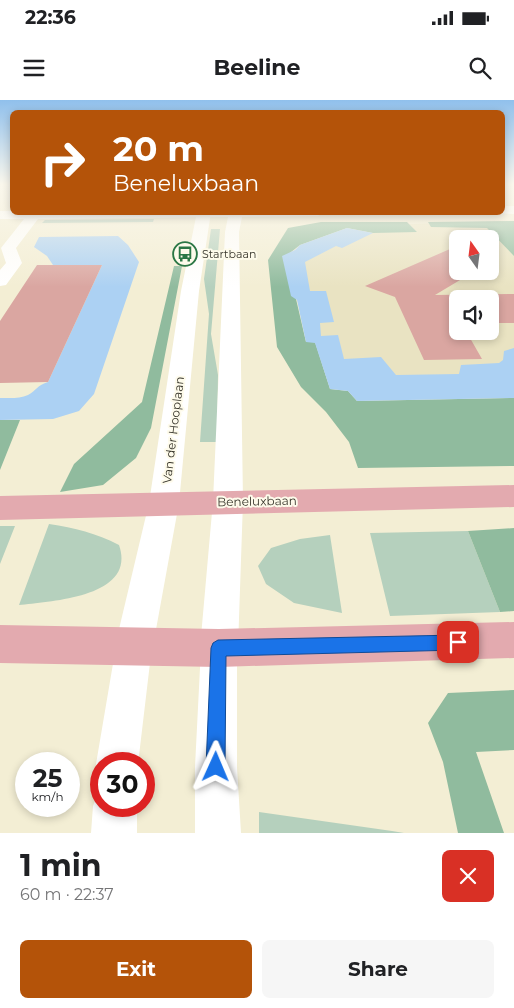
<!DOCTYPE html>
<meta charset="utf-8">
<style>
:root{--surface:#fff;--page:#f6f6f6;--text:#202124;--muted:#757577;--accent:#b45309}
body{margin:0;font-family:Montserrat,sans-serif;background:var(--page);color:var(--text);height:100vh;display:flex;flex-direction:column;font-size:19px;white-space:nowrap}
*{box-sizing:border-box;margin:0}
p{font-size:16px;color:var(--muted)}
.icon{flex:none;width:28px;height:28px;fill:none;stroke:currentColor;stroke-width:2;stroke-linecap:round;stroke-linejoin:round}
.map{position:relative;height:733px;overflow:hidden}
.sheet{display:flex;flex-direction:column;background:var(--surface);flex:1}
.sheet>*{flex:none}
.banner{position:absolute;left:10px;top:10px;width:495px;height:105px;border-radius:8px;box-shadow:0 2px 8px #0003;background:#b45309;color:#fff;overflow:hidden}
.needle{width:32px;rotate:346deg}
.controls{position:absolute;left:449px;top:130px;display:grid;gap:10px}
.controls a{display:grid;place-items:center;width:50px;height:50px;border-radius:8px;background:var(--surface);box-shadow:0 2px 8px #0003;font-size:25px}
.speed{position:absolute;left:15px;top:652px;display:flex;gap:10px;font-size:25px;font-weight:700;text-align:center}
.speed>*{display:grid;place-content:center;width:65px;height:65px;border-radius:50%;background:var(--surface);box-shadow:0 2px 8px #0003;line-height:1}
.speed small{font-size:12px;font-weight:400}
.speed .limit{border:8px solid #d22;background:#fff;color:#111}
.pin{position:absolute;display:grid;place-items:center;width:42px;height:42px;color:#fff;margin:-21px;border-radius:10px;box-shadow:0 2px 8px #0006}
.me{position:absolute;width:55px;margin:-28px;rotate:1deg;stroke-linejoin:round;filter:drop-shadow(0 0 4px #0008)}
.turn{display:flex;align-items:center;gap:18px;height:105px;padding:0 20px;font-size:22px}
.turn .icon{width:65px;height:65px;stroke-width:2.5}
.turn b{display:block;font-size:35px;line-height:42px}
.round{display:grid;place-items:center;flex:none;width:52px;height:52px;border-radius:8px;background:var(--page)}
.summary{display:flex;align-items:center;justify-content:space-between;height:85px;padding:0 20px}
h1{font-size:30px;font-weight:700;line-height:38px}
.primary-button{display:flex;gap:10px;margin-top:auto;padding:10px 20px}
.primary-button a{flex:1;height:58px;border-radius:8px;background:var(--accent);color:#fff;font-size:20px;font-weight:700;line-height:58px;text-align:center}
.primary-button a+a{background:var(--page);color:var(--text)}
.status{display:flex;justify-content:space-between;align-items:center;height:35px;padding:0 25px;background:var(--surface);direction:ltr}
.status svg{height:14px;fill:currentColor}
header{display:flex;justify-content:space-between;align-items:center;height:65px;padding:0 20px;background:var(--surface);font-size:22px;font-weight:700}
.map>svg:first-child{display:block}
</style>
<div class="status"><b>22:36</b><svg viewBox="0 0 49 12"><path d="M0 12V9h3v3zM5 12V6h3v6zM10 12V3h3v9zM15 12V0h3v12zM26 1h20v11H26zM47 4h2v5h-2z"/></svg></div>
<header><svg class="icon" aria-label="menu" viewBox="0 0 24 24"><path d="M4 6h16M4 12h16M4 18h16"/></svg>Beeline<svg class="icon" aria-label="search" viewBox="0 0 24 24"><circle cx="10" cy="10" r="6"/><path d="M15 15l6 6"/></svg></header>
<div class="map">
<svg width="514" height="733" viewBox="0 0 514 733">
<rect width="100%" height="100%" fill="#f3eed4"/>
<path fill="#e9e3c2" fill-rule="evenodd" d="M501,121L514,134V298L364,284L303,224L297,128ZM458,139H490V171H458ZM458,199H490V231H458Z"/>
<path fill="#b5d0bd" d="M154,119L153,122L42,123L45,120Z
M211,129H220L211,234L218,275L217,342H200L209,214L204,179Z
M49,424C75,428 96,433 119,445C137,497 52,501 19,505Z
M0,426H15L0,464Z
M468,431L500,512L390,516L370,433Z
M330,435L342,513L294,503L266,484L258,466L271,448L300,439Z
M259,712L392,731L404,733H259Z"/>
<path fill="#90bb9e" d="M514,121V156L487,128L431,127L428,122Z
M321,122H407L417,132L373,133L347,128L300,145L286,156L306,242H315L330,289L348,291L357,301L514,298V366L358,368L349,342L326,312L301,287L277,247L268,160L288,128Z
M174,166H182L151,328L136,358L103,385L60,392L74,364L142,302Z
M0,320H20L0,370Z
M514,428V511L500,512L468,431Z
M514,590V650L476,652L504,733H458L443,662L428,623L448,593Z"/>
<path fill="#acd1f3" d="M347,128L373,133L342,148L336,146L305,162L310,191H326L334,222L320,223L321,236L338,235L344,259L381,257L396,275L459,274L461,265L499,263L503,260L504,251L514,248V298L357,301L348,291L330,289L315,243L306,242L297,200L291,196L282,156L295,150L300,145Z
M118,136L128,145L139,162L94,294L79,311L53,319L0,320V298C9,298 20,299 28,295C37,290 36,286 48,282L102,165H53L47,156L34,147L39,137Z"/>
<path fill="#daa6a1" d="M450,149L458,151V171H475L435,195L514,194V223H490V199H458V231H466L482,259L424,260L395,197L365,186Z
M37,165H102L48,282L0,283V221Z"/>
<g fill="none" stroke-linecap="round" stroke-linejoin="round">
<path fill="#fff" fill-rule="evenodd" d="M502,106H514V114L497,113L502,112Z
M0,111H12V112H324L318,116L38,119L16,148L22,163L6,185L0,186V170L6,163L1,148L24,119H0Z
M134,528L147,533L152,546L138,664H101V676L96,664L116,546L121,533Z
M219,530L232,535L237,548V667L241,733H195V667L201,548L206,535Z
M99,690H101V706H137V733H91L93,706Z"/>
<path fill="#fff" fill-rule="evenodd" d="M197,112H211L199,191L179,403L153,546L147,559L134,565L121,559L115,546L149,403L181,191Z
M229,112H243L239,132L243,401L238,548L232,561L219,567L206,561L200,548L213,401L225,132Z"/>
<path fill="#e3aaaf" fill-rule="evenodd" d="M514,385V407L0,420V396Z
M514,522V558L219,567L0,563V525L219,529Z"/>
</g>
<linearGradient id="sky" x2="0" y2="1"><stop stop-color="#90c0ec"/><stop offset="0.45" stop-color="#faf7ec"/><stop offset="1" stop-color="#faf7ec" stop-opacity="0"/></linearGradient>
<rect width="514" height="187" fill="url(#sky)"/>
<path fill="#1a73e8" stroke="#114b97" d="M458,535L464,537L466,542L464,548L458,550L226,556L225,667L222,674L216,676L209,674L206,667L211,548L213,543L218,540Z"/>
<defs>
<g id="bus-ring" transform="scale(1.25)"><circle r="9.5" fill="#fefbeb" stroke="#2b7745" stroke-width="1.5"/><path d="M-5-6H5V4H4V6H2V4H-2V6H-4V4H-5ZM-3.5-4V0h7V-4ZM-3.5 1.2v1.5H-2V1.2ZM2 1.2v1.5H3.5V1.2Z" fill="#2b7745"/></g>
</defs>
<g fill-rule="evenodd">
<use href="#bus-ring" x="185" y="154"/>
</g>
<g text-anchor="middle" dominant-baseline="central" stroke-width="4" stroke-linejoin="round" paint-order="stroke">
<g font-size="11" fill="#36342a" stroke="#fefbeb" text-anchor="start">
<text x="202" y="154">Startbaan</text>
</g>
<g font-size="12" fill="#36342a" stroke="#fefbeb">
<text transform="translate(173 330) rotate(-83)">Van der Hooplaan</text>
<text transform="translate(257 401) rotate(-1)">Beneluxbaan</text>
</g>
</g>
</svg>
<div class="controls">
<a><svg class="needle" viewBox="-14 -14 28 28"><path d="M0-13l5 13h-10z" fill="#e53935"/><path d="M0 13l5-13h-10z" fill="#757577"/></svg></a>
<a><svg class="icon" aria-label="sound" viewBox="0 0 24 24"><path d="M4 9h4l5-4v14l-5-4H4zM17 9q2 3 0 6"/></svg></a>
</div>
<div class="speed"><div>25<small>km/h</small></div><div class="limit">30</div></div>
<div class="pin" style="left:458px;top:542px;background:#d93025"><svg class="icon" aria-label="arrive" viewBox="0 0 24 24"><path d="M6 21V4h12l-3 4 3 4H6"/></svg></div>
<svg class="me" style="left:216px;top:667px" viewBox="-20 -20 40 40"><path d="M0-17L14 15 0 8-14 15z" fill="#1a73e8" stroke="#fff" stroke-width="4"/></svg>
<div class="banner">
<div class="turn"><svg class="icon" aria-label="right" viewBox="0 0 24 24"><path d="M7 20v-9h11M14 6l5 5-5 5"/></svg><div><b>20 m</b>Beneluxbaan</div></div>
</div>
</div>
<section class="sheet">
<div class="summary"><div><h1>1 min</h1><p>60 m · 22:37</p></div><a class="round" style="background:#d93025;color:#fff"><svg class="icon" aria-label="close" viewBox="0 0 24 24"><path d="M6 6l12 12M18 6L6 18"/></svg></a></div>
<div class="primary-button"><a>Exit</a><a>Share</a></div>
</section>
